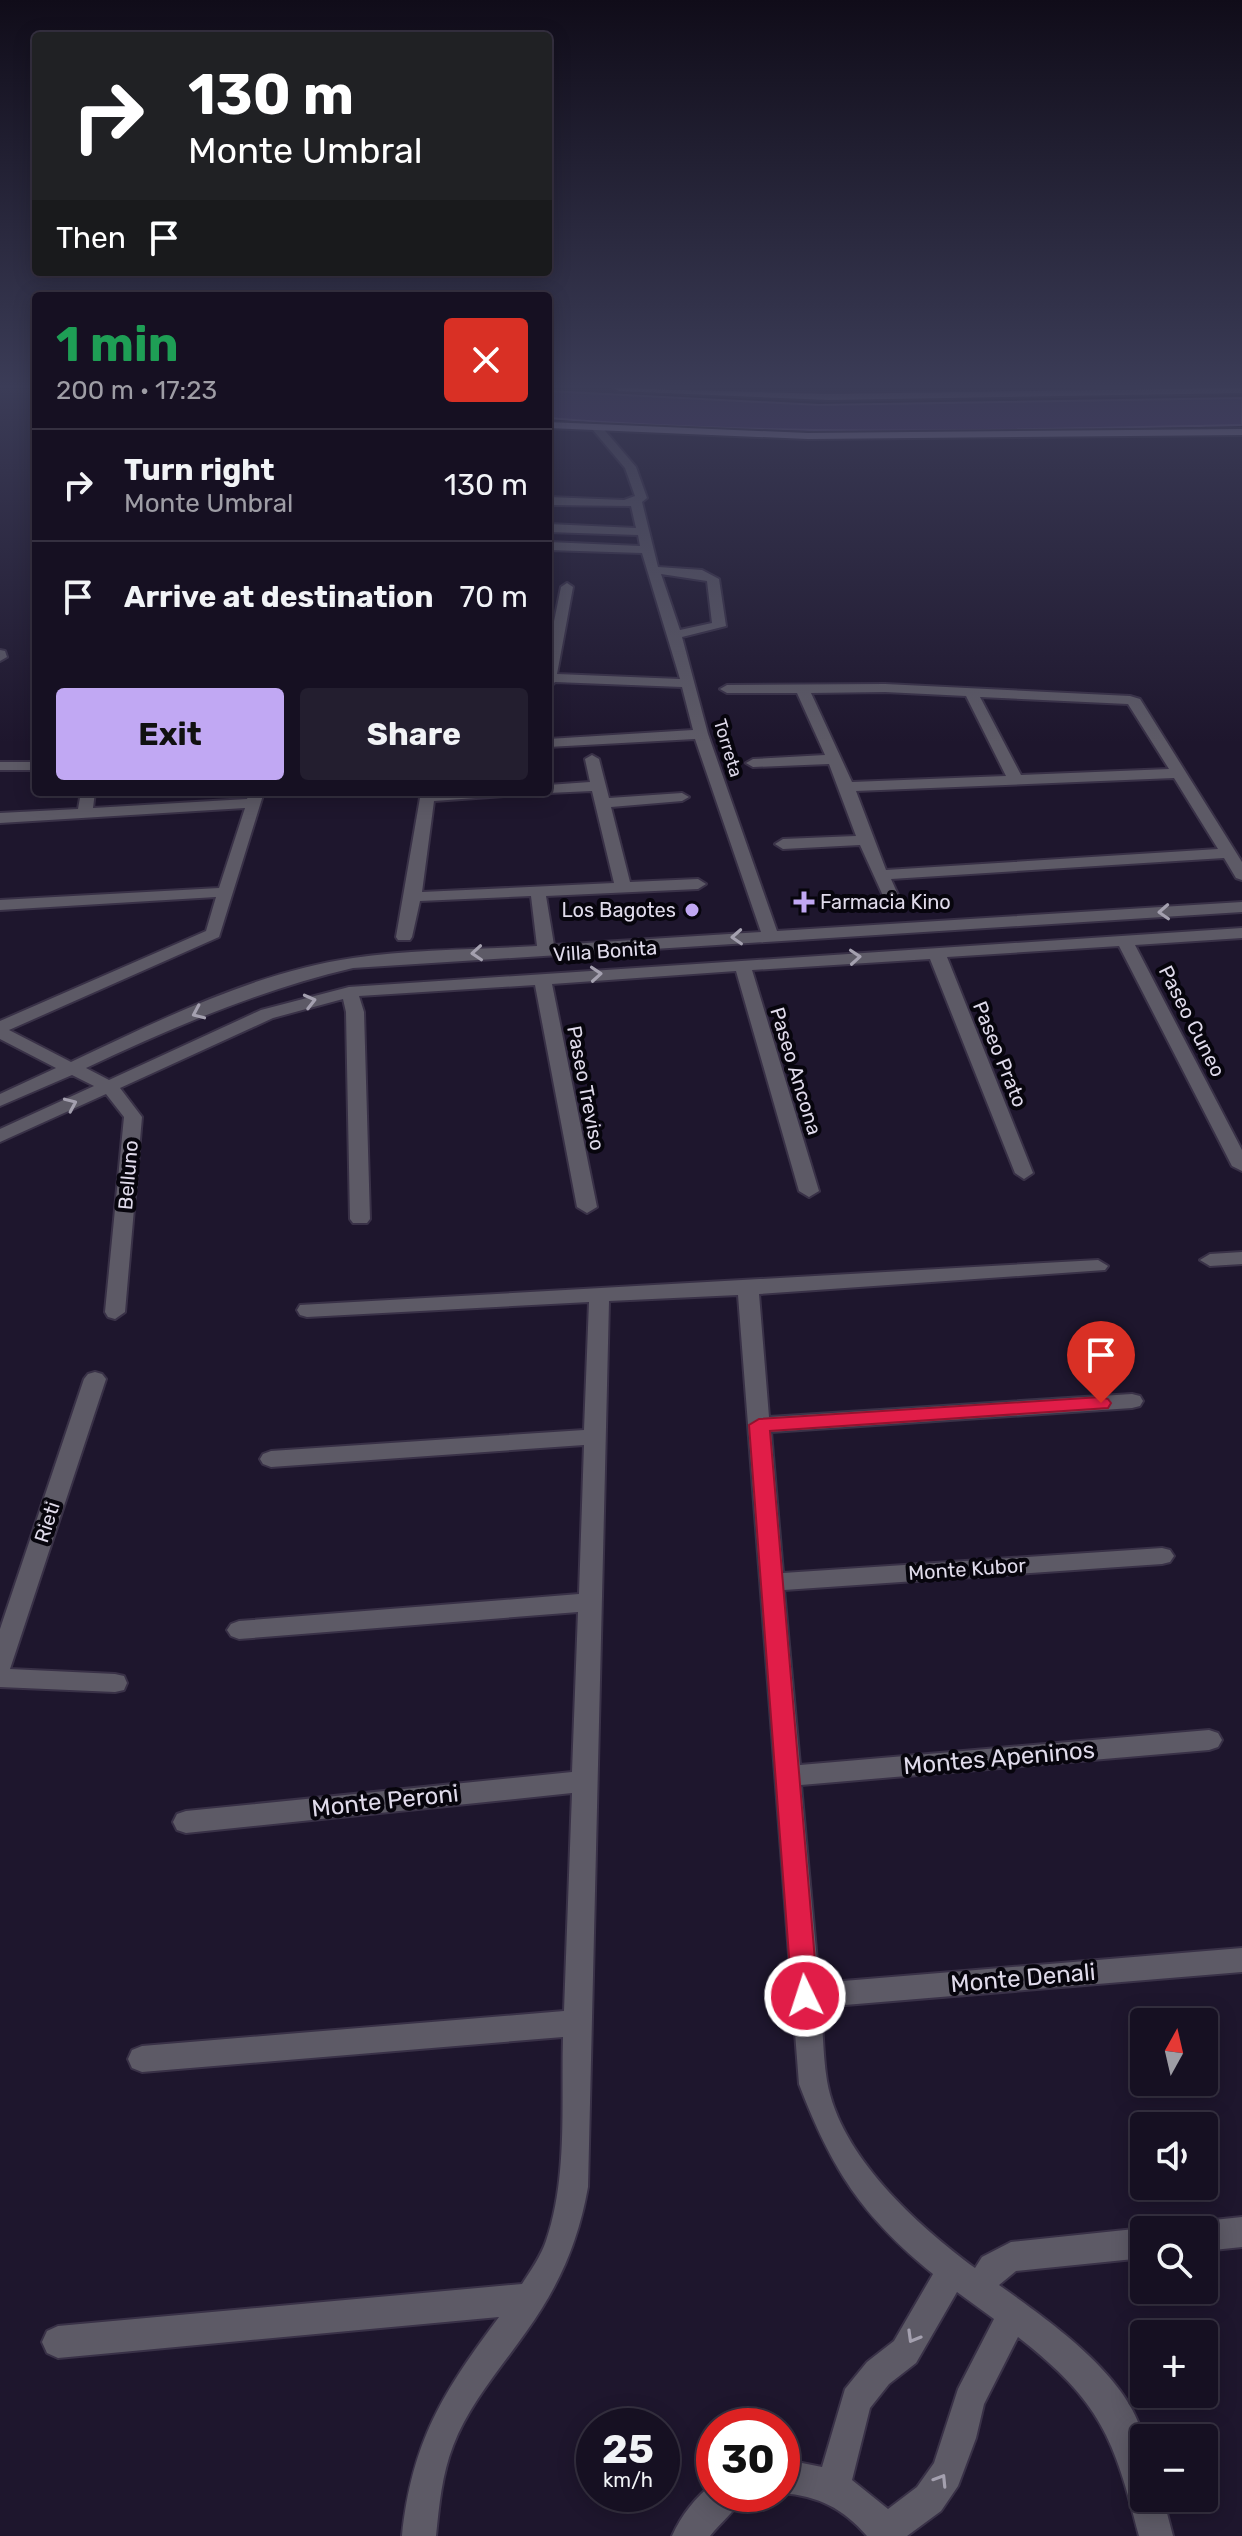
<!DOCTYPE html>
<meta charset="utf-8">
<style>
:root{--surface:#161022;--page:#231e2f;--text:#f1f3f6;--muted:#9e9da5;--line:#353040;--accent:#c1a8f3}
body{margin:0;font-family:Rubik,sans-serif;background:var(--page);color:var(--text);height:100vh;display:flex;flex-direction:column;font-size:30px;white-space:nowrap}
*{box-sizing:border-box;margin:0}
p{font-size:26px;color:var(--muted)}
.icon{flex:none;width:44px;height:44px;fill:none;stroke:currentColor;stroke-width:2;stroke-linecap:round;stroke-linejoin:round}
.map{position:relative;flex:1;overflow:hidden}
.sheet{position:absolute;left:32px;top:292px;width:520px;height:504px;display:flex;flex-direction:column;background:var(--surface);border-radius:8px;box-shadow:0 4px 20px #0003,0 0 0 2px var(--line)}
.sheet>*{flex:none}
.banner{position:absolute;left:32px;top:32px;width:520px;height:244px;border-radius:8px;box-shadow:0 4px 20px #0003,0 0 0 2px var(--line);background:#202124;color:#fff;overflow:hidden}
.needle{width:52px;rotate:8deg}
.tools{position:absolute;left:1130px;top:2008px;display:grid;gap:16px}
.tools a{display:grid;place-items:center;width:88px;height:88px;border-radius:8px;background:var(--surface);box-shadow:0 4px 20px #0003,0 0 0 2px var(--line);font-size:40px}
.speed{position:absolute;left:576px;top:2408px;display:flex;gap:16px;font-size:40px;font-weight:700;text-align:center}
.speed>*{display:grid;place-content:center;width:104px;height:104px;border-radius:50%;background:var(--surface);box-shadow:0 4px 20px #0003,0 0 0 2px var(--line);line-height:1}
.speed small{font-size:20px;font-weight:400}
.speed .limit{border:12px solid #d22;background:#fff;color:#111}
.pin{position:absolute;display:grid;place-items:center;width:68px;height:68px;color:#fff;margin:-82px -34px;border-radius:50% 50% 50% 0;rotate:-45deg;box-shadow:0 0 8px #0007}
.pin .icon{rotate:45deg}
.me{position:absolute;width:88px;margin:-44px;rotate:356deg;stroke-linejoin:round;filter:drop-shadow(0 0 6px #0008)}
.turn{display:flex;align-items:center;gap:28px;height:168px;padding:0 24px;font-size:36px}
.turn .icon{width:104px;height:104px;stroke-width:2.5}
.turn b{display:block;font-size:56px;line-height:68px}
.then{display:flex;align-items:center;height:76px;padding:0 24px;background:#0003;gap:16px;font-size:30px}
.round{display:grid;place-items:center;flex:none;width:84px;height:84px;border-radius:8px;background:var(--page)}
.summary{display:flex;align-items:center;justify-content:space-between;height:136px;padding:0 24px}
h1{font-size:48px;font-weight:700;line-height:60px;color:#1e9e55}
.primary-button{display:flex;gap:16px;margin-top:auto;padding:16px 24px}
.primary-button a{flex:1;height:92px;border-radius:8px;background:var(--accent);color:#111;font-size:32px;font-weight:700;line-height:92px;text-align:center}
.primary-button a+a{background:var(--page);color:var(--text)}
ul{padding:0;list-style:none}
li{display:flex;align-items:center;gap:24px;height:112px;padding:0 24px;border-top:2px solid var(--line)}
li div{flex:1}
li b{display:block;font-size:30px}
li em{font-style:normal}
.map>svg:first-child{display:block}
</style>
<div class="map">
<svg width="1242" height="2536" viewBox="0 0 1242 2536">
<rect width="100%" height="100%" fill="#1e162d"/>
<path fill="#4f3777" stroke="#7a689a" stroke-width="2" d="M548,391L819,405L1242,398V425C1010,430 780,437 548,418Z"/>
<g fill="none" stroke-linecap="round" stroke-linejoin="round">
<g stroke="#393147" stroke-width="4">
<path id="minor" d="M593,426H601L636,467L647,498L642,502L658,567L702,570L719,579L726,626L682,637L708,734L777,931L1242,902V912L353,968C259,990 173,1027 86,1068L109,1080L261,1010L349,987L1242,928V938L1135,945L1242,1150V1171L1232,1166L1119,946L947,957L1033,1173L1024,1179L1015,1173L930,959L752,970L819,1191L809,1197L799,1191L736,971L552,984L597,1207L587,1213L577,1207L535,985L359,996L364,1012L370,1219L367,1223H353L350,1219L346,1012L343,999L273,1018L120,1088L142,1117L125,1312L115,1319L108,1317L105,1312L124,1117L106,1094L0,1142V1129L94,1086L72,1075L0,1106V1094L56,1068L0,1039V1021L206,931L216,897L0,910V900L219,888L245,808L0,823V813L78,809L81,792H95L93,808L247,799L250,792H264L219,937L9,1030L71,1062C160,1020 255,972 353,958C413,949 477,950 537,946L531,896L420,901L412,937L410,940H398L396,937L421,792H511L504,796L434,801L422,892L614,883L592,791L548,793L543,792H548V785L590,782L585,759L592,755L599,759L609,798L682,793L689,797L682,801L611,807L630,882L698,879L706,884L698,889L546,896L554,945L761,932L695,739L548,747V739L693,730L682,687L555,682L548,689V651L561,587L567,583L573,587L557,674L680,679L642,553L548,550V542L640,546L638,535L548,532V524L636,528L631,506L548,505V497L624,500L635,496L625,468L593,430ZM661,574L707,581L712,623L680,630Z
M0,650L5,651L7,657L0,661Z
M885,684L1130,696L1140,699L1242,862V880L1236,878L1224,858L891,879L903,906L901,909H889L860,845L783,849L775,844L783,839L856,836L829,764L753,767L746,763L753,759L825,755L797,693H727L720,689L727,685ZM885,692L966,696L1006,776L852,782L811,693ZM980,697L1128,704L1169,769L1021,775ZM1174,778L1218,849L886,870L856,791Z
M0,762H36V770H0Z
M1242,1252V1264L1210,1266L1200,1260L1210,1254Z
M1098,1260L1108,1266L1105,1270L759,1294L769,1417L1132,1394L1140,1396L1143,1401L1140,1406L1132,1408L771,1432L783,1573L1162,1548L1170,1550L1174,1556L1170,1562L1162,1564L784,1590L800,1765L1209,1730L1218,1733L1222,1740L1218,1747L1209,1750L801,1785L819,1983L1242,1948V1972L821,2007C823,2031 823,2057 827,2081C840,2156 917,2225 975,2268L982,2257L1011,2242L1144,2228L1148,2230H1144V2258L1016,2271L999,2285C1048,2320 1133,2378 1144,2442C1147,2459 1144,2480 1144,2498H1163L1173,2536H1139C1114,2438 1101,2402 1018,2337L984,2404L976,2438L958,2486L941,2511L907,2536H867C843,2508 818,2496 782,2493V2459L822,2467L845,2389L867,2362L894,2341L933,2274C861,2215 832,2170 799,2084L738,1295L609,1301L588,2187C578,2243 559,2286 526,2332C501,2368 469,2404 453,2446C442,2474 439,2506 436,2536H402C412,2441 443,2392 499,2317L58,2358L47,2353L42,2342L47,2331L58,2326L522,2284C531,2270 541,2256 546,2241C568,2178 561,2103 563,2037L142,2072L132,2068L128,2059L132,2050L142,2046L564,2011L572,1793L186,1833L177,1830L173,1822L177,1814L186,1811L572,1772L578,1612L239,1639L231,1636L227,1630L231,1624L239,1621L579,1594L584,1445L271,1467L263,1464L260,1459L263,1454L271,1451L584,1430L589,1302L307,1317L300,1315L297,1310L300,1305ZM957,2292L994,2319L958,2389L934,2463L917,2487L888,2509L852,2480L870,2408L889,2384L916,2363Z
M95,1372L102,1374L106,1379L10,1669L115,1674L124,1676L127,1683L124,1690L115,1692L0,1687V1629L84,1379L88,1374Z
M1242,2217V2247L1204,2251V2230H1191L1193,2226L1204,2221Z
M714,2483V2494H744C737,2510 721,2522 710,2536H672C681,2516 696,2496 714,2483Z"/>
</g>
<g stroke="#393147" stroke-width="4">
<path id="major" d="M614,388L829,394L1242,388V393L829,400L619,391Z
M548,422L808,433L1242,429V435L808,439L548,428Z"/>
</g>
<use href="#minor" fill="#5d5a66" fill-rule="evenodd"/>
<use href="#major" fill="#a199b3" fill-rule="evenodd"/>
</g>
<defs><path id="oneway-chevron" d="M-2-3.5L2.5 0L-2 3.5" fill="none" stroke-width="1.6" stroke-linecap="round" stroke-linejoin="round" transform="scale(2)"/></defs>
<g stroke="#a4a0af">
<use href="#oneway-chevron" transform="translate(1164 912) rotate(177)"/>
<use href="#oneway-chevron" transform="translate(737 937) rotate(177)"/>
<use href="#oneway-chevron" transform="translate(477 953) rotate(176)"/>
<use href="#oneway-chevron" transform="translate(855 957) rotate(-4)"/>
<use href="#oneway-chevron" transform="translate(596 974) rotate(-4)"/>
<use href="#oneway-chevron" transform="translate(310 1001) rotate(-14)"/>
<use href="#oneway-chevron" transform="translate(198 1013) rotate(156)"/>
<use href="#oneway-chevron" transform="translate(71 1104) rotate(-24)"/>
<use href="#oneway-chevron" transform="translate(913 2337) rotate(120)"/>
<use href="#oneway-chevron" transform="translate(941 2480) rotate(-58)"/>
</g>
<linearGradient id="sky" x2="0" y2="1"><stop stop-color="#100c19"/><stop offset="0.52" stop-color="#3b3c57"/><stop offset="1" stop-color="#3b3c57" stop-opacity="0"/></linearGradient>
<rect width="1242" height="743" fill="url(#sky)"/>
<path fill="#e11d48" stroke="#92132f" stroke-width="2" d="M1101,1397L1108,1399L1111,1403L1108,1408L770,1431L818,1996L814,2004L805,2008L796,2004L792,1996L749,1425L759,1419Z"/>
<g fill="#c1a8f3" stroke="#07050d" stroke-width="3">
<path d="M800 890h8v8h8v8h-8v8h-8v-8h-8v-8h8z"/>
<circle cx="692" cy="910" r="8"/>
</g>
<g text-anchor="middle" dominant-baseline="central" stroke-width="8" stroke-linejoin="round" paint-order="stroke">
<g font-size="18" fill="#dfdaea" stroke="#07050d">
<text transform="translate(728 748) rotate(73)">Torreta</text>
</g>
<g font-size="20" fill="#dfdaea" stroke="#07050d" text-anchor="start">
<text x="820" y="902">Farmacia Kino</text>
<text x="676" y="910" text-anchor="end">Los Bagotes</text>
</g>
<g font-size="20" fill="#dfdaea" stroke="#07050d">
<text transform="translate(605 951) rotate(-4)">Villa Bonita</text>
<text transform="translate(1192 1021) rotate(63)">Paseo Cuneo</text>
<text transform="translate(1000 1054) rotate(68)">Paseo Prato</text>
<text transform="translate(796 1071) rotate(73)">Paseo Ancona</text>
<text transform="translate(586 1088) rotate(79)">Paseo Treviso</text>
<text transform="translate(128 1175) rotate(-85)">Belluno</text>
<text transform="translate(47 1522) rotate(-72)">Rieti</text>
<text transform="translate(967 1569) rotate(-4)">Monte Kubor</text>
</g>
<g font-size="24" fill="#dfdaea" stroke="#07050d">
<text transform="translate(999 1758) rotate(-5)">Montes Apeninos</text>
<text transform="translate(385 1801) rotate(-6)">Monte Peroni</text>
<text transform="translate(1023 1978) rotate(-5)">Monte Denali</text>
</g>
</g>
</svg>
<div class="tools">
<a><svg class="needle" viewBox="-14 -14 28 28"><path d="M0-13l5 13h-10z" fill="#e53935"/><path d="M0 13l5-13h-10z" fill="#9e9da5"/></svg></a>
<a><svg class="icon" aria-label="sound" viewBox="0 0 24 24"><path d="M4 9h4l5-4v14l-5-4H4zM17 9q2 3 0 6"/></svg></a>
<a><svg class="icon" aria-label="search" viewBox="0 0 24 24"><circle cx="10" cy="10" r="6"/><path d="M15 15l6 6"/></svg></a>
<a>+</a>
<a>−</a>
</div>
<div class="speed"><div>25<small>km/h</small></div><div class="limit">30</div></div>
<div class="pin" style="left:1101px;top:1403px;background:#d93025"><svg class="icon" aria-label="arrive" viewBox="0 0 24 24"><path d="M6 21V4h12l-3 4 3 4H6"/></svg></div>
<svg class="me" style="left:805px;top:1996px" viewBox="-20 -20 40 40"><circle r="17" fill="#e11d48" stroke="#fff" stroke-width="3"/><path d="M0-11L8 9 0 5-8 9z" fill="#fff"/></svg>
<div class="banner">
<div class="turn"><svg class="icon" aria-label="right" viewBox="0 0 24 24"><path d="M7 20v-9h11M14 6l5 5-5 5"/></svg><div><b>130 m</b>Monte Umbral</div></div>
<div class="then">Then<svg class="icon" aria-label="arrive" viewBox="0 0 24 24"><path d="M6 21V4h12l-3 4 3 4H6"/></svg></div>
</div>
<section class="sheet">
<div class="summary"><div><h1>1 min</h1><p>200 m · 17:23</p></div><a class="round" style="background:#d93025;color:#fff"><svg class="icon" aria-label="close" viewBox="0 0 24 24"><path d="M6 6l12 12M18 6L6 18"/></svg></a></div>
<ul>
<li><svg class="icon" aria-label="right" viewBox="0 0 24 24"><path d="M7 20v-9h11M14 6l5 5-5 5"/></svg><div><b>Turn right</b><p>Monte Umbral</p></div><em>130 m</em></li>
<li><svg class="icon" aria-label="arrive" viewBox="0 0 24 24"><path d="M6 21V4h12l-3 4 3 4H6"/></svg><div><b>Arrive at destination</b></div><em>70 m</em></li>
</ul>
<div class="primary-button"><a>Exit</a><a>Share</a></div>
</section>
</div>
